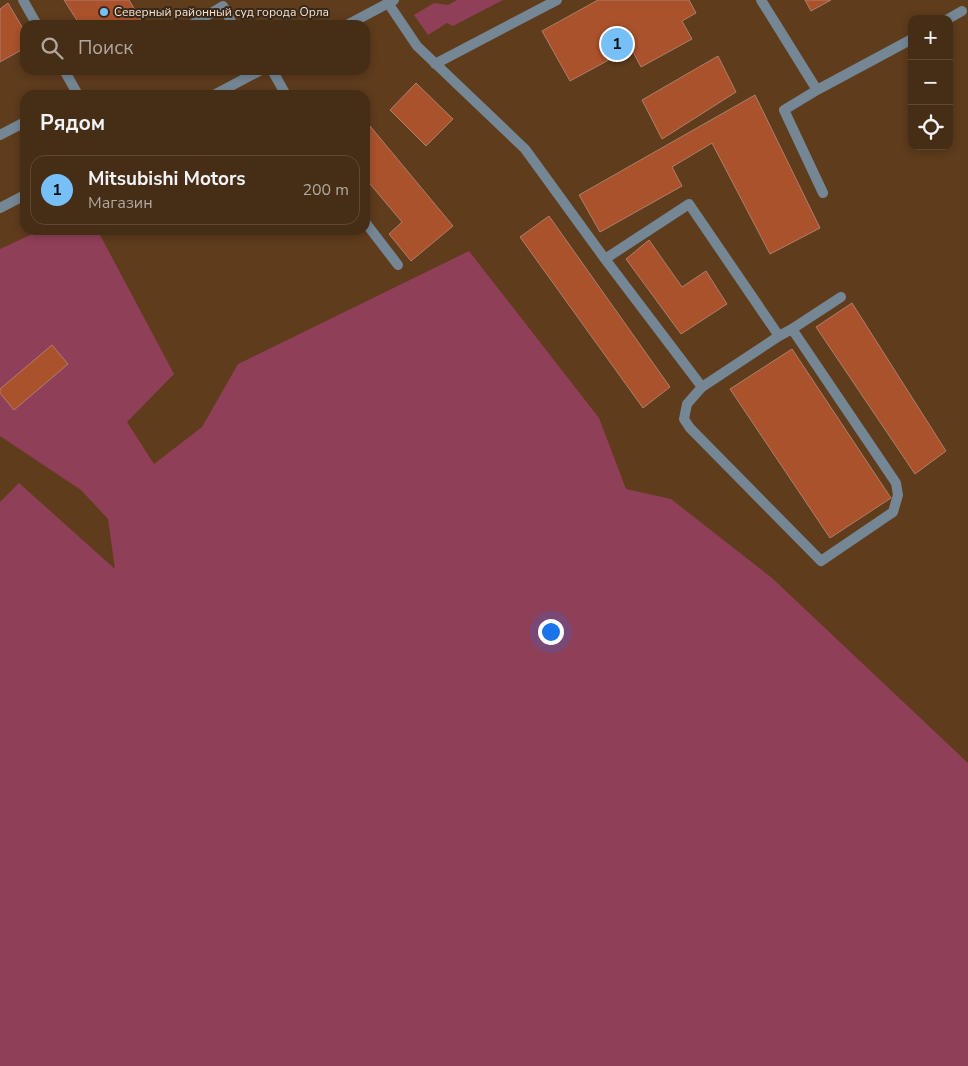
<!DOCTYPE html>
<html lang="ru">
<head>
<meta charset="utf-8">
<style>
	:root { --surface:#462d15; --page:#503922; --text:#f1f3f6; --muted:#b0a8a0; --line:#5e4934; --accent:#76c0f7 }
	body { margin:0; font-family:"Nunito Sans",sans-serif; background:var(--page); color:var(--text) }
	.controls { position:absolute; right:15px; top:15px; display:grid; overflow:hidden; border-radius:10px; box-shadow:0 2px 8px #0003 }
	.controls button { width:45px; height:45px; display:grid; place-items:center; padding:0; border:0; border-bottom:1px solid var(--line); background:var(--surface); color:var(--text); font:25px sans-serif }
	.you { position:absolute; left:550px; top:631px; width:18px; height:18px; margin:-12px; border:4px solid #fff; border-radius:50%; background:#1a73e8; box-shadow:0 0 0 8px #1a73e833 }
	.badge { display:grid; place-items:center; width:32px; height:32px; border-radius:50%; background:var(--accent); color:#111; font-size:16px; font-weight:700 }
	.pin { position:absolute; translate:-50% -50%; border:2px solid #fff; box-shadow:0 1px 5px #0006 }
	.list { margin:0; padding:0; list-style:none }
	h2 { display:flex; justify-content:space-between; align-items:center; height:65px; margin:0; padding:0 20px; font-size:21px }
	h2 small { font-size:16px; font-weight:400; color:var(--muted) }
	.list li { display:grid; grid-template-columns:32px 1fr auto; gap:15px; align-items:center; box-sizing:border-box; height:70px; margin:0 10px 10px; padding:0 10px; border:1px solid var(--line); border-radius:15px }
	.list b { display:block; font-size:19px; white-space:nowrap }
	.list p { margin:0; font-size:16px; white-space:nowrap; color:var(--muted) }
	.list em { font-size:16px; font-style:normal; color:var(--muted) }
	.icon { flex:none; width:28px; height:28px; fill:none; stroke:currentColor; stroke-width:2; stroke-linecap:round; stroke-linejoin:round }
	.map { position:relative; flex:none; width:968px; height:1066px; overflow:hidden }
	.search { position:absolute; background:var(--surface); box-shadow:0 2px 8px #0003; left:20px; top:20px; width:350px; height:55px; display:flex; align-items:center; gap:12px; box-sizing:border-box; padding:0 18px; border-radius:15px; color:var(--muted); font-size:19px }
	.panel { position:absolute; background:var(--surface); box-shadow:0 2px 8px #0003; left:20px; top:90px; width:350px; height:145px; border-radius:15px }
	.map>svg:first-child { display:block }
</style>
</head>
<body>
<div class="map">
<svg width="968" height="1066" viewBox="0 0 968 1066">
	<rect width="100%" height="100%" fill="#5e3c1c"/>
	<path fill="#903f59" d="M457 0H503L453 26 447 23 428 35 414 15 434 3 448 5Z
		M41 230H85L99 233 174 374 127 422 154 464 202 427 238 364 469 251 599 418 626 489 671 499 772 578 968 763V1066H0V502L19 483 115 569 108 519 81 490 0 436V249Z"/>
	<path fill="#aa522c" stroke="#af7f6c" d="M64 0H129L144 25H80Z
		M598 0H689L696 13 682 21 692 39 641 67 631 48 570 81 542 31Z
		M805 0H831L811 11Z
		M8 3 25 32V48L0 62V9Z
		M718 56 736 92 662 139 642 100Z
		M416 83 453 119 426 146 390 110Z
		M755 95 820 228 770 254 712 143 672 167 682 186 600 232 579 195Z
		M365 120 453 226 411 261 389 234 402 222 365 178Z
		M549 216 670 387 643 408 520 237Z
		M649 240 682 287 706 271 727 304 681 334 626 259Z
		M852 303 946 451 915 474 816 327Z
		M52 345 68 364 14 410 0 393V389Z
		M792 349 891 498 830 538 730 389Z"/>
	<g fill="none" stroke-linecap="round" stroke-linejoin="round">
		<path stroke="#758795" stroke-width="10" d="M23 0 37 25
			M761 0 817 90 912 39
			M388 3 417 46 525 149 605 259 702 387 687 404 684 419 690 428 821 561 893 512 898 495 896 483 792 329 779 336 689 204 605 259
			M948 19 962 11
			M191 25 223 6 233 25
			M435 64 557 0
			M64 70 77 93
			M272 70 286 95
			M817 90 784 110 823 193
			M0 135 25 122
			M365 222 398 265
			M792 329 841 297
			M702 387 779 336"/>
		<path stroke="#758795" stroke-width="10" d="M347 25 394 0
			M214 95 261 70
			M0 208 25 195"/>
	</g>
	<circle fill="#76c0f7" stroke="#37281a" stroke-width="2" cx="104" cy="12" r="5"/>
	<g text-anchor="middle" stroke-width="4" stroke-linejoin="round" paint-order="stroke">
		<g font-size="12" fill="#f8e3d1" stroke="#37281a" text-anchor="start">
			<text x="114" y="16">Северный районный суд города Орла</text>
		</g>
	</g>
</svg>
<div class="controls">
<button>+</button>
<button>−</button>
<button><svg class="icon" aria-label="locate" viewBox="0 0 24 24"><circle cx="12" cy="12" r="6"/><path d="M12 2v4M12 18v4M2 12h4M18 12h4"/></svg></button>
</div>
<div class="you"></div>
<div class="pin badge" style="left:617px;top:44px">1</div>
<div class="search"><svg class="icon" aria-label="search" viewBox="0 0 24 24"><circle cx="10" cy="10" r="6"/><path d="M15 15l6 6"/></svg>Поиск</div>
<section class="panel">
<h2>Рядом<small></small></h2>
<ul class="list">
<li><span class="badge">1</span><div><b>Mitsubishi Motors</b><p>Магазин</p></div><em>200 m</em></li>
</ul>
</section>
</div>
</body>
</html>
